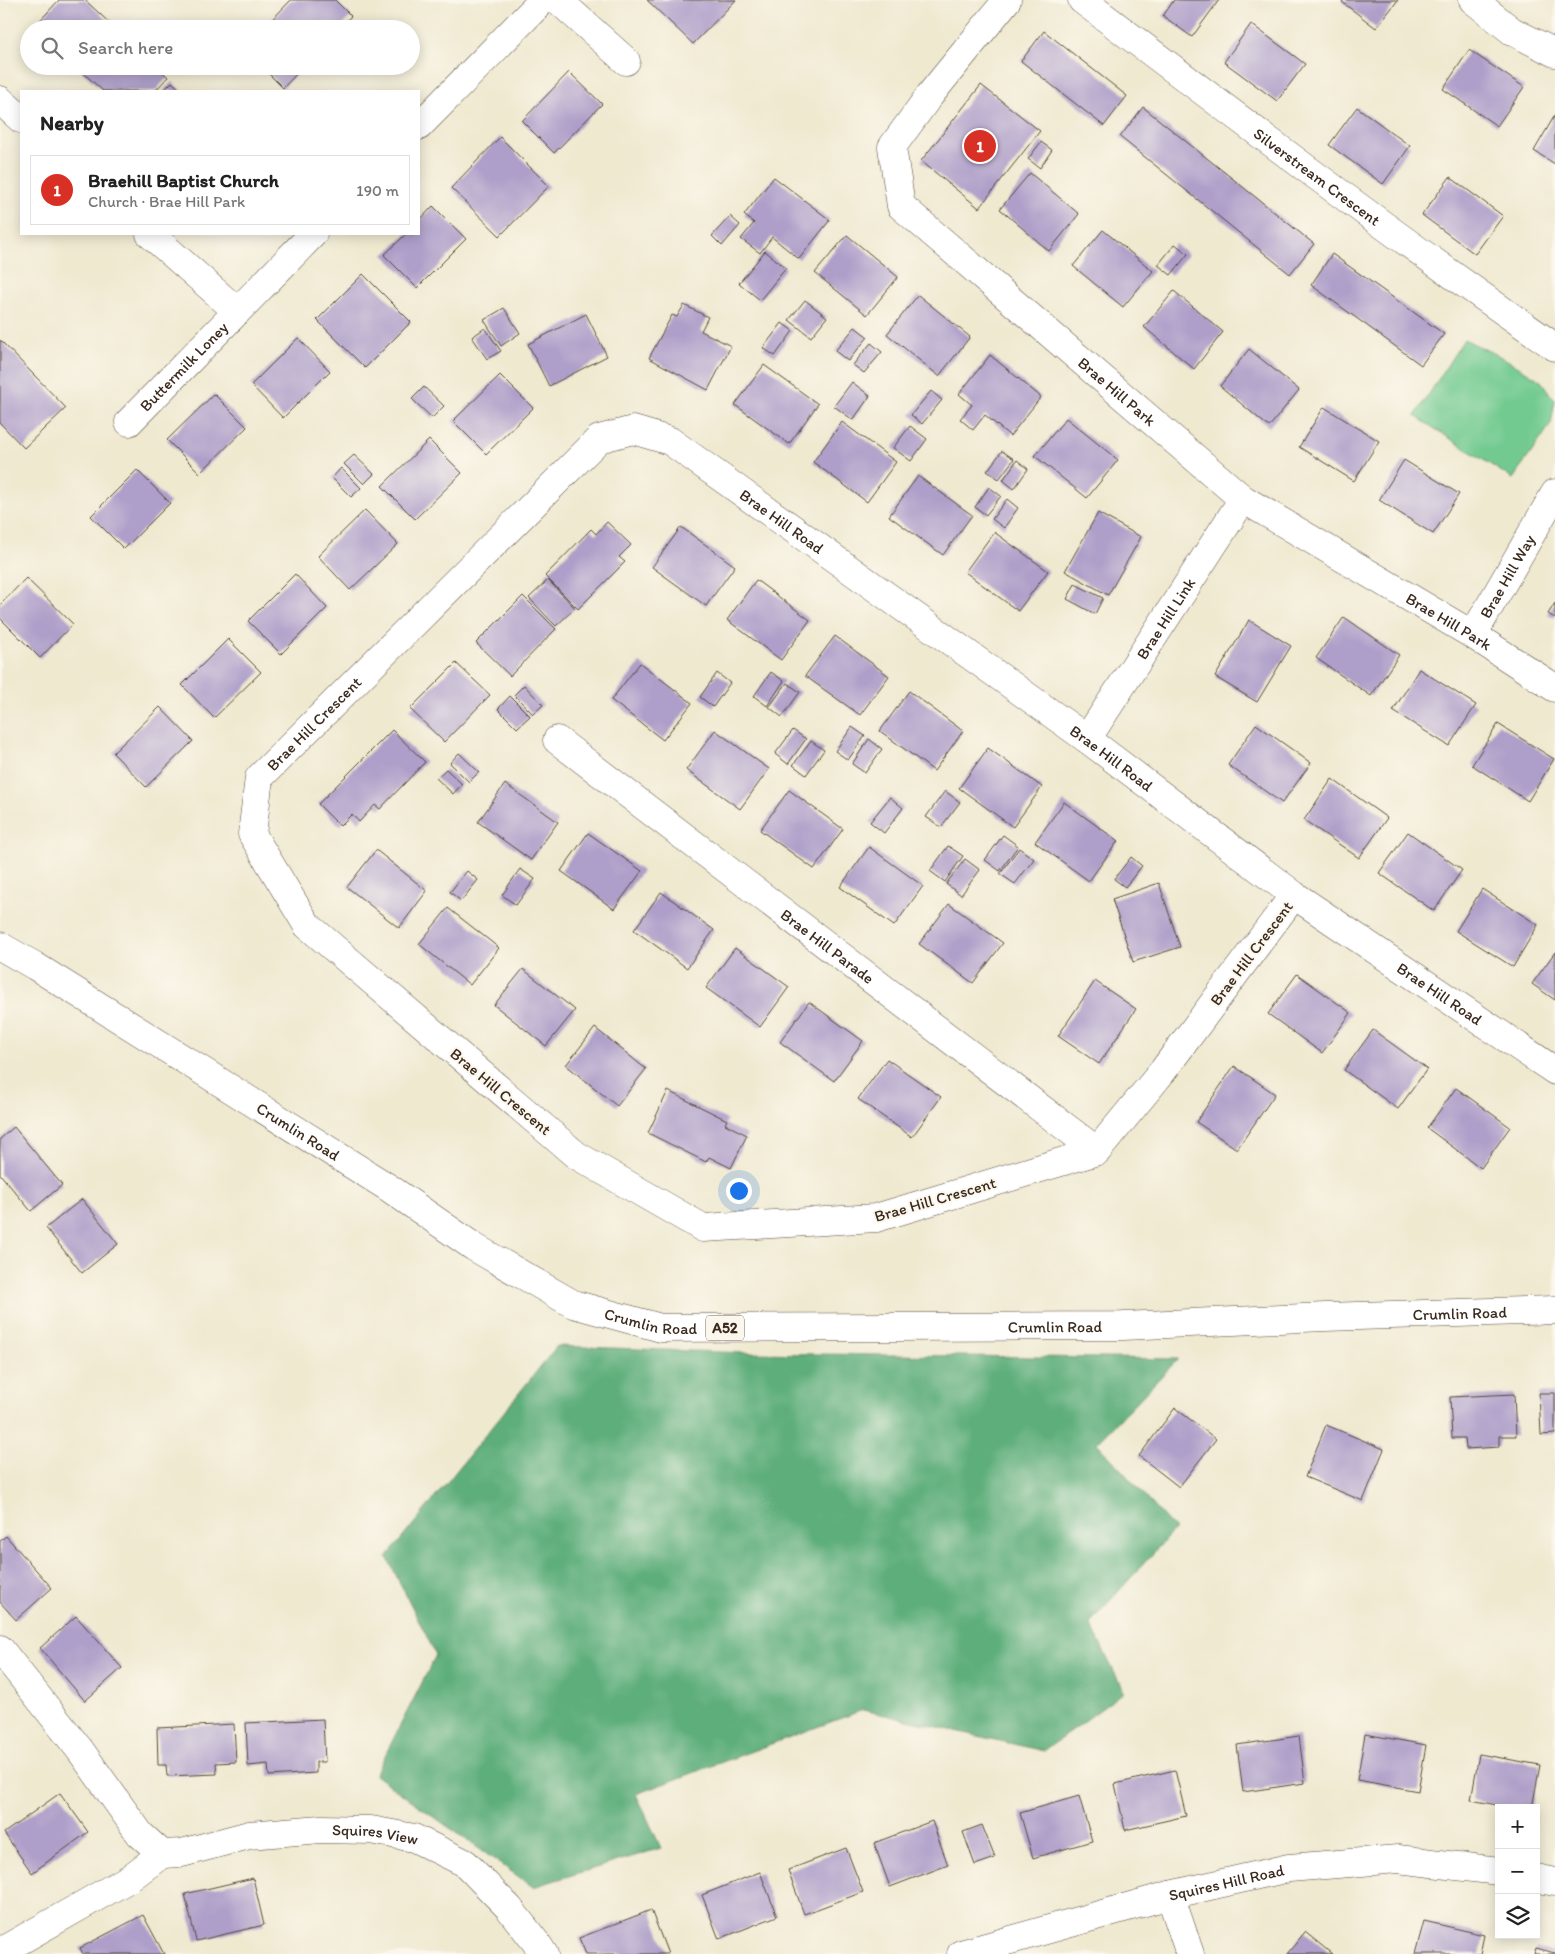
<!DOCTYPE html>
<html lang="en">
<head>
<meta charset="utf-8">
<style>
	:root { --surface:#fff; --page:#f6f6f6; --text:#222; --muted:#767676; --line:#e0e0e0; --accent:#d93025 }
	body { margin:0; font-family:Itim,sans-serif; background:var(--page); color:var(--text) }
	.controls { position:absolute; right:15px; bottom:15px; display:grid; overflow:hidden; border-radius:0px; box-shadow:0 2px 12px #0003 }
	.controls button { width:45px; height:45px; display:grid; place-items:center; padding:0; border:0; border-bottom:1px solid var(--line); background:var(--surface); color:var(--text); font:25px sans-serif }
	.you { position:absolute; left:738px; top:1190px; width:18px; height:18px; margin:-12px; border:4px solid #fff; border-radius:50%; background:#1a73e8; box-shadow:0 0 0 8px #1a73e833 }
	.badge { display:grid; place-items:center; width:32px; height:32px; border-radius:50%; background:var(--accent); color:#fff; font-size:16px; font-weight:700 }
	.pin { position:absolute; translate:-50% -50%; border:2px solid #fff; box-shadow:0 1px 5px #0006 }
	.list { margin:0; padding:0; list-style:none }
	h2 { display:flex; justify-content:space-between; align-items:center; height:65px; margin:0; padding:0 20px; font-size:21px }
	h2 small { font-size:16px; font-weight:400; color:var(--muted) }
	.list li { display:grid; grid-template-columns:32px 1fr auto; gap:15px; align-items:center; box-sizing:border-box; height:70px; margin:0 10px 10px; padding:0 10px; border:1px solid var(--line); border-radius:0px }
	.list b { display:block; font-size:19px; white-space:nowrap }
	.list p { margin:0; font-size:16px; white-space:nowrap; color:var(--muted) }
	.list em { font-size:16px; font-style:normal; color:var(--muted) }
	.icon { flex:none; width:28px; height:28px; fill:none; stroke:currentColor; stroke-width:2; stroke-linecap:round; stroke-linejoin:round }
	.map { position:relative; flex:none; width:1555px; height:1954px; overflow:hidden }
	.search { position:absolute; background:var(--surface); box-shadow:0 2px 12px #0003; left:20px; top:20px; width:400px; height:55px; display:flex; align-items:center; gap:12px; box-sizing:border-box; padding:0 18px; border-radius:28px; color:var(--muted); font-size:19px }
	.panel { position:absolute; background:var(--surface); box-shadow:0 2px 12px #0003; left:20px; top:90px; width:400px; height:145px; border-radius:0px }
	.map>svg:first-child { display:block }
</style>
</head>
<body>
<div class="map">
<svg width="1555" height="1954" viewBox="0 0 1555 1954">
	<rect width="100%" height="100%" fill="#fbf7ec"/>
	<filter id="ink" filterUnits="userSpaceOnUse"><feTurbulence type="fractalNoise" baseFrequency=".02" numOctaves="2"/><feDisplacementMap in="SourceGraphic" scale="10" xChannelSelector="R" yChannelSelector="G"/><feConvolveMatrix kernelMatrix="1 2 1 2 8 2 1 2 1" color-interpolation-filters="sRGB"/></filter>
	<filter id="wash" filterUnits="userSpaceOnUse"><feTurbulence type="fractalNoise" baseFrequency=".0096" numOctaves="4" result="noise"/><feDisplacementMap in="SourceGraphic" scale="20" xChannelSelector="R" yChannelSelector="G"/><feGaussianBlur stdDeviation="1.12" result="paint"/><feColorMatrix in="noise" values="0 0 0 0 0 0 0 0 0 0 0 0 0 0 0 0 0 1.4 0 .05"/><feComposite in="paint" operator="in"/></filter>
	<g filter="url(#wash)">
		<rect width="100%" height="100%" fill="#efe9d0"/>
		<path fill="#72ca90" stroke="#567a57" d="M1464 339 1507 360 1540 380 1555 400 1551 424 1513 479 1415 416Z"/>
		<path fill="#5dae7a" stroke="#4c6c4c" d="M557 1346 749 1353 1178 1359 1097 1443 1175 1529 1090 1623 1124 1692 1044 1751 863 1710 636 1794 661 1848 533 1887 375 1775 436 1655 387 1557Z"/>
		<g id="blocks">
			<path fill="#ad9fc9" d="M59 0H85L116 29H35L34 27Z
				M291 0H335L351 16 339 29H263Z
				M647 0H736L693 44Z
				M1174 0H1219L1192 37 1163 16Z
				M1343 0H1398L1376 28 1342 2Z
				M1251 24 1305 64 1277 101 1224 62Z
				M1044 31 1127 96 1104 126 1021 61Z
				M1469 50 1524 87 1497 126 1443 89Z
				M76 66H156L168 77 155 91H103Z
				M261 66H304L283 88Z
				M569 72 602 104 554 153 522 121Z
				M172 82 182 91H163Z
				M981 85 1040 131 979 208 921 161Z
				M1143 107 1314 244 1290 274 1120 137Z
				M1357 107 1410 146 1383 184 1329 145Z
				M1555 115V164L1534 151Z
				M500 137 549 186 500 236 451 188Z
				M1041 142 1052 150 1040 168 1028 159Z
				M1030 173 1079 214 1049 251 1000 209Z
				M774 177 830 220 799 259 772 237 760 253 741 239 754 223 744 215Z
				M1450 177 1503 216 1475 254 1422 215Z
				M433 206 466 239 417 288 384 255 406 234H419V221Z
				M730 216 740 225 722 246 712 236Z
				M1103 230 1153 271 1123 307 1073 266Z
				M847 235 898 277 867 315 815 273Z
				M1175 244 1188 254 1171 275 1158 265Z
				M765 251 786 268 760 300 739 283Z
				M1332 254 1444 334 1421 365 1311 285Z
				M363 274 411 322 365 368 317 320Z
				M1174 291 1223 332 1194 369 1144 327Z
				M918 295 970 337 939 376 887 334Z
				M805 300 827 317 811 337 789 320Z
				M684 305 708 317 701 331 731 346 708 390 649 358 672 315 677 317Z
				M504 308 520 333 501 346 484 320Z
				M586 314 607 356 549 386 528 344Z
				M782 323 793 331 775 356 763 348Z
				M855 327 868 337 848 361 835 351Z
				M485 328 501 351 487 359 472 337Z
				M298 338 330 371 283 418 251 385Z
				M0 340 66 408 24 448 0 423Z
				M871 343 882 352 864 373 853 365Z
				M1249 349 1299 390 1269 427 1220 386Z
				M990 355 1041 397 1010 436 985 415 973 430 960 419 972 405 959 394Z
				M764 365 818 404 789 444 735 405Z
				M500 375 533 408 486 454 453 421Z
				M852 382 870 396 853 420 834 406Z
				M424 387 444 406 432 418 412 399Z
				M931 391 942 400 922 424 911 415Z
				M214 394 247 427 200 473 167 440Z
				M1324 407 1379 441 1354 481 1299 447Z
				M1066 418 1118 460 1087 498 1035 456Z
				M842 422 896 462 867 502 813 462Z
				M910 426 927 439 911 461 893 448Z
				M429 440 462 473 415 519 382 486Z
				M1002 451 1014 459 999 479 987 471Z
				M354 455 374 474 364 484 344 464Z
				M1017 460 1028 469 1014 489 1003 480Z
				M1404 460 1459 494 1433 534 1379 500Z
				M341 468 361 488 351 497 332 478Z
				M137 470 170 503 124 549 91 516Z
				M918 476 972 515 943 555 889 516Z
				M989 487 1001 496 986 515 975 507Z
				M1007 499 1018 508 1004 528 992 519Z
				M365 510 398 544 350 590 318 556Z
				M1098 513 1141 537 1108 595 1065 571Z
				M607 522 631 545 619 557 625 562 578 609 545 576 591 529 596 534Z
				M681 527 735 566 706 606 652 567Z
				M994 532 1048 571 1018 611 965 572Z
				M295 574 327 608 281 654 248 621Z
				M26 578 73 624 40 658 0 618V605Z
				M548 580 575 608 556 626 529 598Z
				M756 580 810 620 781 660 727 620Z
				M1075 584 1103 598 1095 614 1067 599Z
				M523 596 556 629 510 676 476 643Z
				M1555 603V618L1548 614Z
				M1344 617 1399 655 1371 696 1316 658Z
				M1249 620 1291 646 1257 702 1215 677Z
				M835 636 889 676 860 715 805 676Z
				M228 639 261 672 214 718 182 685Z
				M456 663 490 695 444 742 410 709Z
				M640 663 692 703 663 740 611 700Z
				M1419 669 1476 705 1449 746 1393 711Z
				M771 672 784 681 767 706 754 696Z
				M717 673 730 683 713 707 700 697Z
				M787 683 800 692 782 717 769 707Z
				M524 685 543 705 533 714 514 695Z
				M909 691 963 731 934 771 880 731Z
				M510 696 530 716 517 728 498 709Z
				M160 707 193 741 146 787 113 753Z
				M1256 724 1311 763 1282 803 1228 765Z
				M1498 724 1554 759 1528 801 1472 765Z
				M852 727 865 736 848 760 835 751Z
				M392 730 425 762 380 809 375 805 359 822 352 814 340 826 318 804Z
				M715 730 769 769 740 809 686 770Z
				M793 730 806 739 788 764 775 754Z
				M869 739 882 749 865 773 852 764Z
				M811 741 824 750 806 775 793 765Z
				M988 748 1042 787 1013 827 959 788Z
				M459 753 479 772 469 782 450 763Z
				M446 769 462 784 453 794 436 778Z
				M1332 779 1387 818 1359 858 1304 820Z
				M505 784 558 822 531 860 478 822Z
				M789 790 843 829 814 869 760 830Z
				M945 791 960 802 941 827 926 817Z
				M890 797 903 808 884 833 870 822Z
				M1064 802 1118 841 1089 881 1035 842Z
				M1408 832 1462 870 1434 911 1379 873Z
				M588 833 642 871 614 909 561 871Z
				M1003 835 1018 846 1000 871 985 860Z
				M948 846 963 856 945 882 930 871Z
				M869 847 923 886 894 926 840 887Z
				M1019 848 1034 859 1015 884 1000 874Z
				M376 850 427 891 399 928 347 887Z
				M1131 857 1142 866 1125 887 1114 879Z
				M965 859 980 870 961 895 946 884Z
				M520 869 535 879 516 905 502 895Z
				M467 871 478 880 461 901 450 892Z
				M1159 883 1180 947 1133 962 1112 899Z
				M1482 889 1538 925 1513 967 1456 931Z
				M661 892 714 930 687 968 634 930Z
				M949 904 1003 943 973 983 919 944Z
				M448 908 499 948 470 985 419 944Z
				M735 948 789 987 760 1027 706 988Z
				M1555 952V1000L1532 984Z
				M523 969 575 1010 546 1046 494 1005Z
				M1297 974 1351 1013 1322 1053 1268 1014Z
				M1095 981 1136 1009 1099 1064 1058 1036Z
				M809 1002 863 1041 834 1081 780 1042Z
				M595 1028 646 1069 617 1106 566 1065Z
				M1373 1030 1427 1069 1398 1109 1344 1070Z
				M887 1059 941 1097 912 1137 858 1099Z
				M1234 1066 1275 1094 1237 1149 1196 1122Z
				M1456 1088 1510 1127 1481 1168 1427 1128Z
				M668 1091 727 1120 725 1124 747 1135 731 1168 709 1157 706 1162 648 1133Z
				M14 1127 62 1185 31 1211 0 1174V1139Z
				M82 1199 118 1244 82 1273 46 1228Z
				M1539 1393H1555V1434L1541 1435Z
				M1514 1394 1516 1436H1499V1447L1466 1449 1465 1438H1452L1450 1397Z
				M1175 1408 1216 1439 1179 1487 1139 1456Z
				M1326 1425 1384 1449 1363 1501 1305 1477Z
				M6 1536 52 1588 16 1620 0 1602V1541Z
				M76 1616 122 1668 85 1701 40 1648Z
				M323 1719 325 1762H316V1773L269 1776 268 1764 248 1766 246 1723Z
				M234 1724 236 1762 216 1763 217 1774 167 1776 166 1765H158L157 1728Z
				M1365 1734 1426 1745 1418 1791 1357 1780Z
				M1299 1736 1305 1783 1243 1792 1237 1745Z
				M1479 1754 1540 1765 1532 1808H1513L1471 1800Z
				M1175 1770 1186 1816 1125 1830 1115 1784Z
				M60 1793 88 1832 32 1873 4 1833Z
				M1079 1796 1092 1841 1033 1858 1020 1813Z
				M932 1821 948 1865 890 1887 874 1843Z
				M982 1825 995 1858 975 1865 963 1832Z
				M846 1848 863 1892 804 1914 788 1870Z
				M760 1872 777 1916 719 1939 702 1895Z
				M253 1878 264 1925 196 1941 185 1894Z
				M651 1910 668 1954H586L579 1938Z
				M143 1915 164 1954H83L80 1948Z
				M1424 1921 1484 1935 1480 1954H1415Z
				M1305 1932 1332 1954H1287Z
				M1536 1948 1555 1953V1954H1534Z"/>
		</g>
	</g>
	<g filter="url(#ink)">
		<use href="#blocks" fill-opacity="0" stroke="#564739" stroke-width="1"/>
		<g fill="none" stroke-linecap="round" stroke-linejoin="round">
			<g stroke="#564739" stroke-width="29">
				<g id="minor">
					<path d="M558 0 626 61"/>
					<path id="s1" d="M1007 0 930 95 892 147 901 206 1243 499 1473 635 1555 688"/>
					<path id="s2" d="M1082 0C1238 118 1394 236 1555 347"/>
					<path d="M1473 0 1512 31 1555 53"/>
					<path d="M0 100 21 119"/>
					<path d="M419 126 543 0"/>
					<path d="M150 234 237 311"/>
					<path id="s3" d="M129 422 313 234"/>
					<path id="s4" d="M1473 635 1555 493"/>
					<path id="s5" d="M1087 739 1243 499"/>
					<path id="s6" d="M557 740 1097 1151"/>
					<path id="s7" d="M1294 895 1162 1072 1097 1151 876 1218 703 1228 576 1155 307 925 252 834 259 778 599 439 633 430 670 441 1087 739 1294 895 1555 1071"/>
					<path id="s8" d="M0 1649 80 1750 140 1834 162 1854 182 1853 249 1835 321 1829 371 1830 414 1838 465 1863 509 1908 538 1945 544 1954"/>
					<path d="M1536 1878 1555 1882"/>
					<path d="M1170 1895 1190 1954"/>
					<path d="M0 1952 130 1878 162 1854"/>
					<path id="s9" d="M961 1954 1170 1895 1289 1868 1398 1859 1499 1871"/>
				</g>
			</g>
			<g stroke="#564739" stroke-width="29">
				<g id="major">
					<path id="s10" d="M0 946 35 966 389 1188 474 1247 573 1304 661 1328 1123 1326 1325 1317 1555 1310"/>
				</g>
			</g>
			<use href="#minor" stroke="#fff" stroke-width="28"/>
			<use href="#major" stroke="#fff" stroke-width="28"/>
		</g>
	</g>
	<g text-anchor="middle" stroke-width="4" stroke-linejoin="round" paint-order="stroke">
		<rect fill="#fbf7ec" stroke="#75685c" stroke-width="1" x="706" y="1315.5" width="38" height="25" rx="4"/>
		<g font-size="15" font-weight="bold" fill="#3b2a1e">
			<text x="725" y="1333">A52</text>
		</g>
		<g font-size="16" fill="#3b2a1e" stroke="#fbf7ec">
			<text dy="6" stroke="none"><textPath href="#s2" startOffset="294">Silverstream Crescent</textPath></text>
			<text dy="6" stroke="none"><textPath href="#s3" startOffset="78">Buttermilk Loney</textPath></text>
			<text dy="6" stroke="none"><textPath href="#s1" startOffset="531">Brae Hill Park</textPath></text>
			<text dy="6" stroke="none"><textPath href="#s7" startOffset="2082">Brae Hill Road</textPath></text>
			<text dy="6" stroke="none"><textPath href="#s4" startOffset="68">Brae Hill Way</textPath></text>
			<text dy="6" stroke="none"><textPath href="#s5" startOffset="144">Brae Hill Link</textPath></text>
			<text dy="6" stroke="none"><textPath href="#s1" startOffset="936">Brae Hill Park</textPath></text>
			<text dy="6" stroke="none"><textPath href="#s7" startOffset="1468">Brae Hill Crescent</textPath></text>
			<text dy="6" stroke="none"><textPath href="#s7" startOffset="2488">Brae Hill Road</textPath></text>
			<text dy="6" stroke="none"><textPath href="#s6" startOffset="340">Brae Hill Parade</textPath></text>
			<text transform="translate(1251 953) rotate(-53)" y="6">Brae Hill Crescent</text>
			<text dy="6" stroke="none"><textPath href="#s7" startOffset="2892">Brae Hill Road</textPath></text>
			<text transform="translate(501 1091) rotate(40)" y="6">Brae Hill Crescent</text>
			<text dy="6" stroke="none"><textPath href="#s10" startOffset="351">Crumlin Road</textPath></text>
			<text transform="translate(935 1199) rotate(-16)" y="6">Brae Hill Crescent</text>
			<text dy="6" stroke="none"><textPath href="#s10" startOffset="1566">Crumlin Road</textPath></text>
			<text dy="6" stroke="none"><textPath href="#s10" startOffset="756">Crumlin Road</textPath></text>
			<text dy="6" stroke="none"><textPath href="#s10" startOffset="1161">Crumlin Road</textPath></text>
			<text dy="6" stroke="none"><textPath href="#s8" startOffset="478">Squires View</textPath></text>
			<text dy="6" stroke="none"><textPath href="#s9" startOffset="275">Squires Hill Road</textPath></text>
		</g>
	</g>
</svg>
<div class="controls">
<button>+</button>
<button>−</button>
<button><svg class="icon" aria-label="layers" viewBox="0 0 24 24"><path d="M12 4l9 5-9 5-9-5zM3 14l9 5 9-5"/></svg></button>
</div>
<div class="you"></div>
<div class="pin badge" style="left:980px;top:146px">1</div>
<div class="search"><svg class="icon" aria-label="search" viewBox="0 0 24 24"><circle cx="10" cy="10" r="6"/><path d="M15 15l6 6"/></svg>Search here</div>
<section class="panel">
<h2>Nearby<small></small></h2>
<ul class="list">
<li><span class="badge">1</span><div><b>Braehill Baptist Church</b><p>Church · Brae Hill Park</p></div><em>190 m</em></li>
</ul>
</section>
</div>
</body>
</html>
